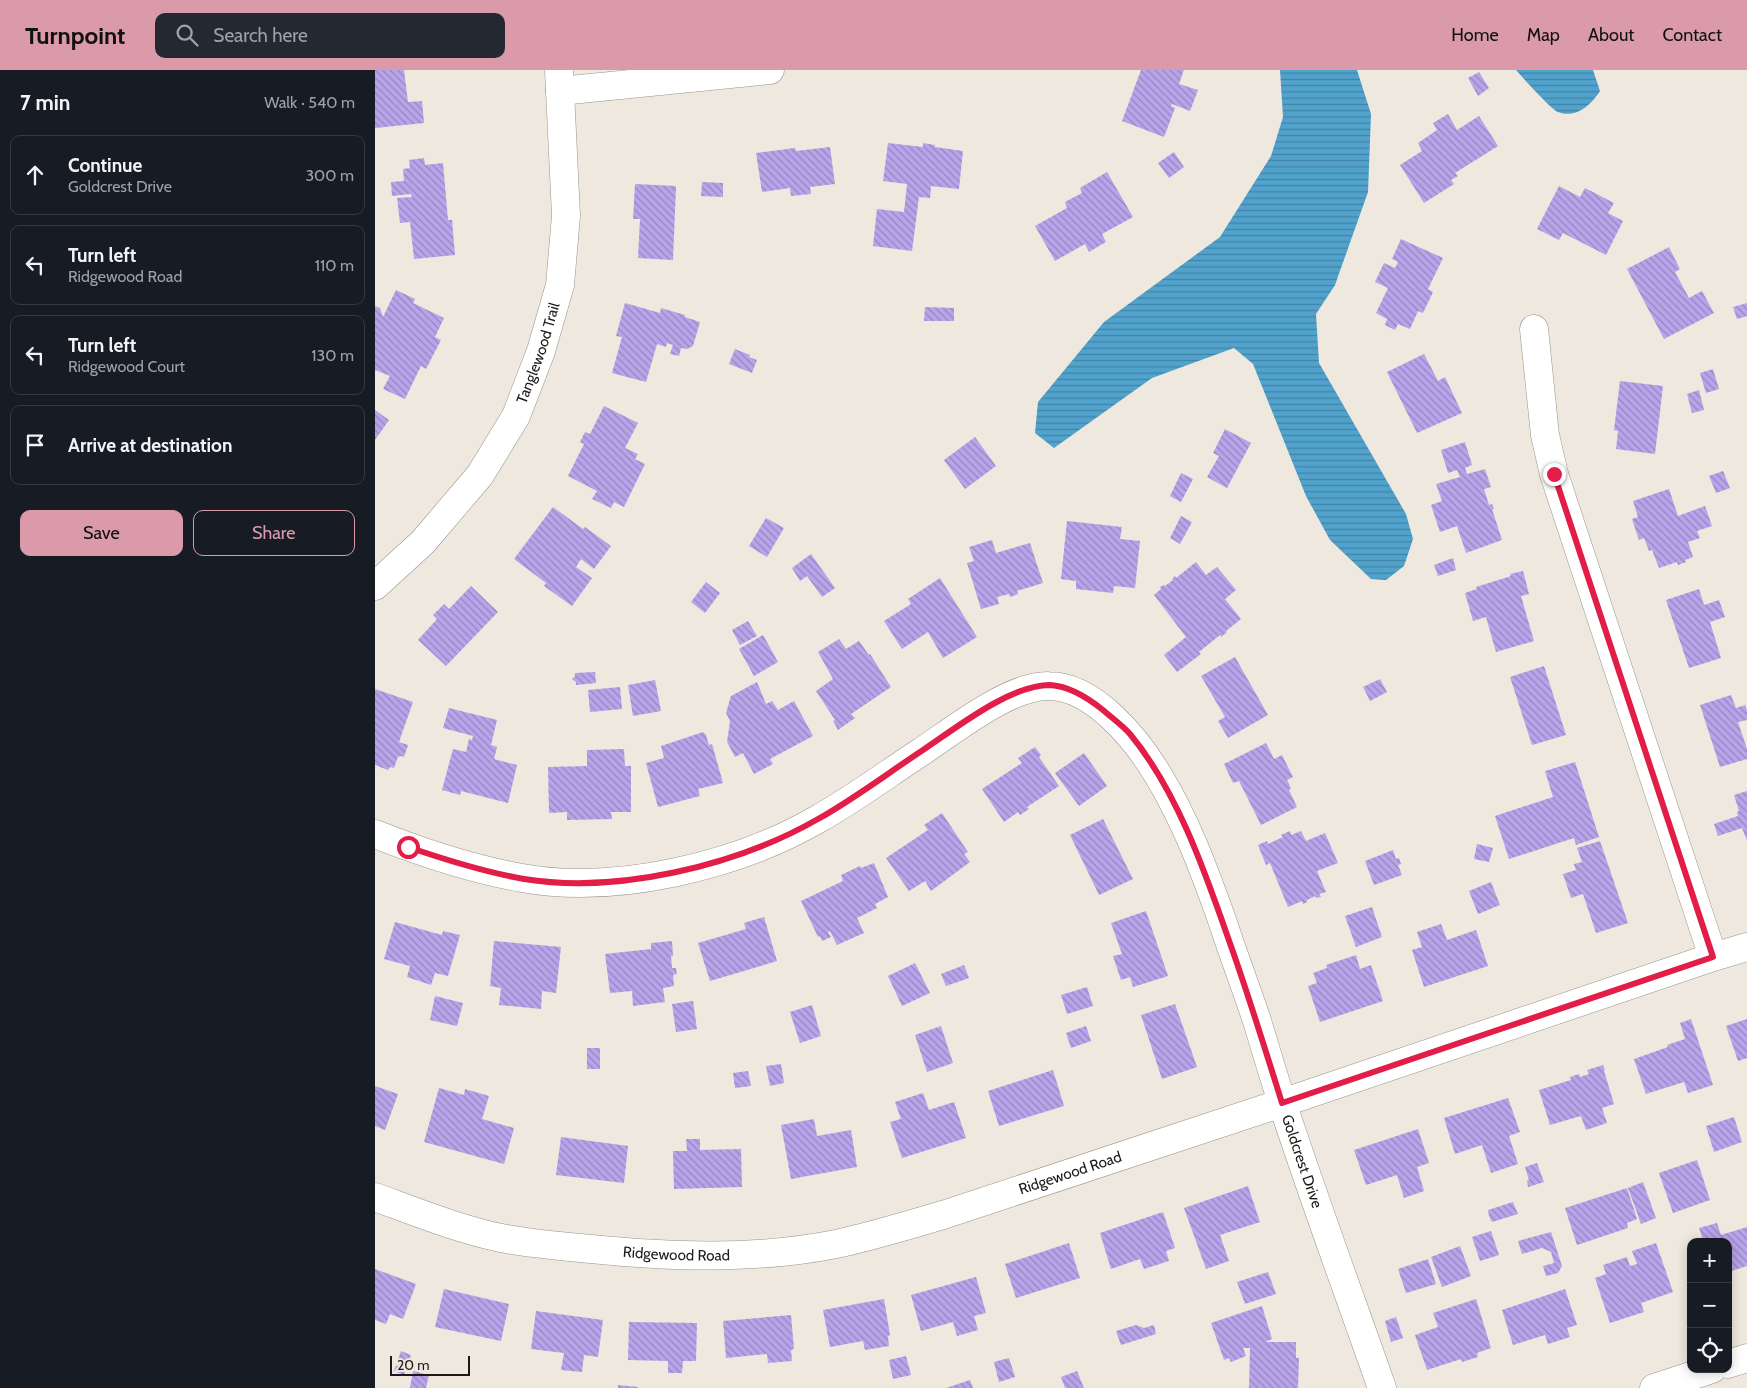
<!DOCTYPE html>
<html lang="en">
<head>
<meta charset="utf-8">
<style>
	:root { --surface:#171b24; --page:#242831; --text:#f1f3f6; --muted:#9ea1a6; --line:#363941; --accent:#da9aaa }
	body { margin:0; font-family:Cabin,sans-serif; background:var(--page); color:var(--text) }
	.controls { position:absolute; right:15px; bottom:15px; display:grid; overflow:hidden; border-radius:10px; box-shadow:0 2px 12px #0003 }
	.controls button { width:45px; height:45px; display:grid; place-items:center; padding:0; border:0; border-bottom:1px solid var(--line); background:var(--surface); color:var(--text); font:25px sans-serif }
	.scale { position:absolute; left:15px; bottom:12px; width:80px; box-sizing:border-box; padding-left:5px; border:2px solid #1c1a16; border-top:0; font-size:14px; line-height:18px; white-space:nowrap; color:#1c1a16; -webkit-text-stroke:4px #eee8de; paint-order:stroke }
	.stop { position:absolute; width:15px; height:15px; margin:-11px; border:4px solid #e11d48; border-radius:50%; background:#fff }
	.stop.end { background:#e11d48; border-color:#fff; box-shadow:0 1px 5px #0008 }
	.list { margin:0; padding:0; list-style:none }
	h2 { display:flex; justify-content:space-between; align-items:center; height:65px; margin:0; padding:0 20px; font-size:21px }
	h2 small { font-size:16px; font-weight:400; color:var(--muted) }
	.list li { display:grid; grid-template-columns:32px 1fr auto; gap:15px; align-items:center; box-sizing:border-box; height:80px; margin:0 10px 10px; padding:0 10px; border:1px solid var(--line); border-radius:10px }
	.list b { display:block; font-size:19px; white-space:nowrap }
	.list p { margin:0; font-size:16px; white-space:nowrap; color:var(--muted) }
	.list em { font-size:16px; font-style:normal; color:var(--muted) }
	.actions { display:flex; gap:10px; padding:15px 20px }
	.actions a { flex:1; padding:11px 0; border:1px solid var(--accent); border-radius:10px; text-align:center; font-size:18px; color:var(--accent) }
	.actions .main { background:var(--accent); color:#111 }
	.icon { flex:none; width:28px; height:28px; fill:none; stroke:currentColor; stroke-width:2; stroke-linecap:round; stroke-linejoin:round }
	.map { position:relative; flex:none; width:1372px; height:1318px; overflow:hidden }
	header { display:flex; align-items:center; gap:30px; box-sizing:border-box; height:70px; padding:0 25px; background:var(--accent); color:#111 }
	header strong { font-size:24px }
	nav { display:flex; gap:28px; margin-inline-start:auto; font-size:18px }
	.search { width:350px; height:45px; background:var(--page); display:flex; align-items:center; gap:12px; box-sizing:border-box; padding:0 18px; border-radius:10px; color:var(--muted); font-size:19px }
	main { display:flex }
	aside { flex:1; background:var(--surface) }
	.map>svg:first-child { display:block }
</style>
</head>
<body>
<header>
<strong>Turnpoint</strong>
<div class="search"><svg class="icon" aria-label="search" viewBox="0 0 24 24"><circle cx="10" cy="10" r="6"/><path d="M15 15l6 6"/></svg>Search here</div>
<nav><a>Home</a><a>Map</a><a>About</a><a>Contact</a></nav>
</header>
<main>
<aside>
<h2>7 min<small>Walk · 540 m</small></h2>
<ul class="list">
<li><svg class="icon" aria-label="ahead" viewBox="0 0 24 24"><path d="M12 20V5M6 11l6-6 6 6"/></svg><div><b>Continue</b><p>Goldcrest Drive</p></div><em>300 m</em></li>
<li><svg class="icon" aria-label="left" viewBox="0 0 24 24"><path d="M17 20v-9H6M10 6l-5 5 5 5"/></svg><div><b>Turn left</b><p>Ridgewood Road</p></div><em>110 m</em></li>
<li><svg class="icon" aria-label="left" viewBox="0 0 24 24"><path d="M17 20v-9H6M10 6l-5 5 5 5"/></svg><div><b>Turn left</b><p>Ridgewood Court</p></div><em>130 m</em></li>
<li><svg class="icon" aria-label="arrive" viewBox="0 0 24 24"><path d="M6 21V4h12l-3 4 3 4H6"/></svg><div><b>Arrive at destination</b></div></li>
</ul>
<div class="actions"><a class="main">Save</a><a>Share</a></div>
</aside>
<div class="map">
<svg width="1372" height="1318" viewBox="0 0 1372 1318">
	<defs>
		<pattern id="water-rules" width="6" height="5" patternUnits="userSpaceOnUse" patternTransform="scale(1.25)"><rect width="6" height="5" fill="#51a2cc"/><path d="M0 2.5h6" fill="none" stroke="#4283a5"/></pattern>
		<pattern id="building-back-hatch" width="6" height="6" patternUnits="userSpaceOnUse" patternTransform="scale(1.25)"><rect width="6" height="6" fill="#b8a4ea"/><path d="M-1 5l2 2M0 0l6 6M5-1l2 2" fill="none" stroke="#9585bd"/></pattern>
	</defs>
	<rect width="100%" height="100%" fill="#eee8de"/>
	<path fill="url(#water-rules)" d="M905 0H982L996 44 993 122 960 215 941 244 944 293 1031 444 1038 469 1029 496 1011 510 996 509 955 470 931 426 878 294 859 278 777 308 679 378 660 363 663 332 729 252 845 167 896 86 908 47Z
		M1141 0H1218L1225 21C1216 35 1201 49 1183 42 1177 40 1147 7 1141 0Z"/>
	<path fill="url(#building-back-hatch)" d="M0 0H29L33 32 47 31 49 53 0 58Z
		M766 0H809L804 14 823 20 815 41 797 34 796 36 800 38 789 67 747 51Z
		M1104 2 1114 18 1103 26 1093 8Z
		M1073 44 1082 60 1104 46 1123 76 1080 103 1083 106 1076 110 1079 114 1049 133 1025 95 1047 81 1043 73 1062 60 1058 53Z
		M513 73 548 77V73L560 75V77L588 81 584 119 556 116 555 128 544 127 537 181 498 176 502 139 529 142 532 114 508 111Z
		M455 77 460 114 435 117 436 124 416 126 415 118 387 122 381 83 420 78 421 81Z
		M799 82 809 97 794 108 783 93Z
		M49 88 50 95 68 93 73 150H77L80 185 39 189 35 152 25 153 22 128 37 127 36 124 17 126 16 112 29 111 28 99 35 98 34 90Z
		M732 102 758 147 727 164 731 172 714 182 710 174 680 191 660 156 692 138 690 132 707 123 705 118Z
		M327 112 348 113V127L326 126Z
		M260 114 301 116 298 190 263 188 265 149H258Z
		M1184 116 1205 127 1210 118 1239 133 1233 143 1248 151 1231 185 1188 163 1184 170 1162 159Z
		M1026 169 1068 188 1053 219 1058 222 1048 243 1043 241 1035 259 1023 254 1020 260 1010 255 1012 249 1001 243 1013 218 1000 212 1009 193 1020 198 1023 192 1017 189Z
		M1294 177 1305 199 1300 202 1314 228 1327 221 1339 243 1289 269 1252 199Z
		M21 220 40 229 38 233 69 248 60 267 66 270 51 299 46 296 30 329 8 319 15 306 0 300V236L5 238 8 247Z
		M250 233 285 243 286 238 310 245V247L325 252 318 276 312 279 306 278 304 286 295 284 298 275 292 273 291 277 282 274 271 312 237 303 247 267 241 266Z
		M1372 233V246L1362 249 1358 237Z
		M550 237 579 238V251H549Z
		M360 279 375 285 374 287 382 290 377 303 354 294Z
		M1049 284 1063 311 1070 307 1087 343 1042 363 1012 302Z
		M1338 299 1344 319 1331 323 1325 303Z
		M1245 311 1288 316 1280 384 1241 379 1243 361 1239 360Z
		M1324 320 1329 340 1317 343 1312 324Z
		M229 336 263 353 250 378 263 384 260 389 270 394 249 437 239 432 236 438 217 429 222 421 193 406 209 374 205 372 210 362 215 364Z
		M0 340 14 350 0 370Z
		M850 359 876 373 852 418 832 407 844 386 838 383Z
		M600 367 621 396 590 419 569 390Z
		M1090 372 1097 395 1090 398 1092 404 1110 399 1116 417 1109 419 1114 435 1117 434 1119 439H1117L1127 470 1091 483 1082 456 1065 462 1056 435 1067 431 1061 414 1085 407 1082 400 1073 403 1066 380Z
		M1348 401 1355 418 1341 423 1334 406Z
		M806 403 818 409 806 432 795 426Z
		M1294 419 1303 446 1330 436 1337 456 1322 461 1325 468 1313 472 1318 487 1310 490 1311 492 1303 495 1302 492 1284 498 1277 480 1274 481 1269 468 1264 470 1257 449 1263 447 1258 431Z
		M178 437 208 459 210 457 236 476 219 499 206 489 201 497 217 508 197 536 169 516 171 513 139 489Z
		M806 446 817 452 805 474 795 468Z
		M391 448 409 458 392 487 374 476Z
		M692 451 747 457 745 469 765 471 760 518 739 516 738 523 701 519V511L686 509Z
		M617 470 621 483 655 473 668 513 642 521 643 524 635 527 634 524 622 527 624 534 606 539 592 493 599 491 594 477Z
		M436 484 460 518 447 527 432 506 425 511 417 498Z
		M1078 488 1081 500 1063 506 1059 495Z
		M821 492 831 505 842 497 861 520 850 529 866 549 851 561 852 562 846 567 845 565 824 582 826 584 802 602 789 585 811 567 779 525 786 519 785 517 789 515 790 516 798 510 797 509 800 506 801 508Z
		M1148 501 1154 524 1146 526 1159 571 1121 582 1111 547 1098 551 1090 523 1102 519 1101 517 1136 506 1135 504Z
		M565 508 602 567 568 588 553 562 527 579 509 551 536 534 533 529Z
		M331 512 345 523 330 543 316 532Z
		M96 516 123 542 71 596 43 570 62 549 58 545 69 534 74 539Z
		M1324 519 1329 535 1344 530 1350 547 1335 552 1346 588 1314 598 1291 530Z
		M373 551 382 566 365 575 357 560Z
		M388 565 403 592 379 606 364 579Z
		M464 569 471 579 484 571 494 585 495 584 516 617 476 644 480 648 463 660 458 651 460 650 441 621 458 609 443 582Z
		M860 587 893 645 853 668 843 651 850 647 826 606Z
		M1169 596 1191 665 1157 675 1135 607Z
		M220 602 221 613 201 615V612L197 609 200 606V603Z
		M1005 609 1012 622 995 631 988 617Z
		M280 610 286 641 258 646 253 615Z
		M382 612 391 634 397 631 403 640 419 631 438 666 395 689 398 694 379 704 368 683 360 687 352 672 355 651 351 643 356 626Z
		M245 617 247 639 215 642 213 620Z
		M0 619 38 632 24 672 33 675 29 687 26 686 23 687 19 698 15 697 13 700 0 695Z
		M1356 625 1361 638 1370 635 1372 640V650L1363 652 1372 679V689L1345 697 1325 635Z
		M74 638 122 650 116 675 122 677 119 689 142 695 133 733 86 721 85 725 67 720 78 679 91 682 94 669 97 670 98 666 68 658Z
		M328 662 331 665 334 675 337 674 348 713 323 719 325 726 283 737 271 693 289 688 286 676Z
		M891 673 899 689 907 685 918 707 912 710 916 718 914 720 922 737 886 755 864 711 858 713 849 694Z
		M660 677 666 685 664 687 684 716 652 737 654 739 645 745 643 742 629 752 607 719 647 693 643 688Z
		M249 679 250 696H256V742H236L237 749 192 750V742L174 743 173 697 212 696V680Z
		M709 683 732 716 704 736 680 703Z
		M1200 692 1224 767 1201 775 1199 768 1134 789 1120 746 1178 727 1170 701Z
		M1372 721V771L1367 758 1343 766 1339 754 1363 746 1362 742 1364 741 1359 725Z
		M567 743 593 782 589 784 595 792 556 821 550 811 534 821 511 788 553 760 549 755Z
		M728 749 758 809 724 825 695 765Z
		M915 761 916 765 926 761 931 771 950 763 963 793 942 801 951 822 944 824 946 827 941 828 940 826 932 830V832L928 834 927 831 913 837 895 793 891 795 883 775 892 771 893 774 908 767 906 765Z
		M1225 771 1253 853 1221 863 1208 824 1196 828 1188 804 1201 800 1199 794 1207 792 1202 778Z
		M1102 774 1118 778 1114 792 1099 789Z
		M1018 780 1021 789 1024 788 1026 794 1023 795 1027 805 999 815 990 791Z
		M499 793 513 827 500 834 502 838 482 848 489 863 462 875 455 861 453 862 456 867 447 871 445 866 443 867 426 831 468 811 466 805 485 796 486 798Z
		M1116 812 1125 835 1103 844 1094 821Z
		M997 837 1007 867 981 877 970 846Z
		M771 841 793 906 758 917 755 907 746 910 738 886 747 884 736 853Z
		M389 847 402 891 335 911 323 873 371 859 369 853Z
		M20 852 67 865 68 861 85 865 73 906 60 903 56 915 32 907 35 896 9 889Z
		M1066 854 1072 870 1101 860 1113 896 1049 917 1037 880 1047 877 1042 862Z
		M119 871 186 877 181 923 167 921 166 939 124 935 126 918 115 916Z
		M297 871 298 886H296L297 898H301L302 904 298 905 299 916 288 918 290 932 258 936 257 921 235 923 230 884 276 879V873Z
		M981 885 985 899 996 895 1008 931 945 952 933 916 942 913 938 903 952 898 951 895Z
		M540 893 555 923 527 936 513 906Z
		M589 895 594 908 571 916 566 904Z
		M712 917 718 936 692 944 686 925Z
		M60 926 88 933 82 956 55 950Z
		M318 931 322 959 301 962 297 934Z
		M800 934 822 997 787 1009 766 945Z
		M437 935 446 966 425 973 415 942Z
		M1316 949 1338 1015 1313 1023 1309 1012 1271 1024 1259 989 1293 977 1292 975 1310 969 1305 953Z
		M1372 949V988L1363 991 1351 956Z
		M566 956 578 993 552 1002 540 965Z
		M711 956 716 971 696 978 691 963Z
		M212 978H225V999H212Z
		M406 994 409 1013 395 1016 391 996Z
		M1228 995 1230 1001H1229L1239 1034 1227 1038 1232 1053 1211 1060 1206 1046 1175 1055 1164 1020 1196 1010 1195 1007 1204 1004 1205 1007 1214 1004 1212 1000Z
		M678 1000 689 1036 624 1056 613 1021Z
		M373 1001 376 1016 360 1018 358 1003Z
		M0 1016 23 1024 10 1060 0 1056Z
		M64 1018 89 1025 90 1019 114 1026 107 1049 139 1058 129 1094 49 1072Z
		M548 1023 554 1040 579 1032 591 1068 527 1088 515 1052 526 1049 520 1032Z
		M1133 1028 1145 1062 1134 1066 1143 1094 1116 1103 1107 1075 1080 1084 1069 1048Z
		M1359 1047 1367 1072 1339 1082 1331 1056Z
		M439 1049 442 1066 476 1060 482 1097 416 1109 406 1055Z
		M1043 1059 1054 1093 1042 1097 1049 1121 1029 1128 1022 1105 991 1115 979 1080Z
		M186 1067 253 1076 249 1113 181 1105Z
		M311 1069H325V1080L366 1079 367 1117 299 1119 298 1081H312Z
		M1322 1090 1335 1130 1298 1143 1284 1103Z
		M1162 1093 1169 1112 1153 1117 1152 1111 1154 1110 1150 1097Z
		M1268 1112 1281 1148 1266 1154 1253 1118Z
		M873 1116 885 1152 845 1165 854 1191 831 1199 809 1138Z
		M1252 1118 1262 1149 1252 1153 1253 1158 1202 1175 1190 1138Z
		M1138 1132 1143 1144 1117 1152 1114 1146 1113 1140Z
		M788 1142 800 1178 791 1181 794 1191 769 1199 765 1189 736 1199 725 1163Z
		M1342 1153 1346 1165 1372 1157V1196L1353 1202V1172H1324L1328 1170 1324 1158Z
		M1116 1161 1124 1185 1105 1191 1097 1167Z
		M1176 1162 1187 1196 1183 1203 1171 1206 1168 1196 1179 1193 1176 1182 1167 1178 1147 1184 1143 1171Z
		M694 1173 705 1208 641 1228 630 1194Z
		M1281 1173 1298 1222 1266 1233 1269 1242 1235 1253 1220 1208 1231 1204 1228 1195 1252 1187 1255 1196 1262 1194 1257 1181Z
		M1085 1176 1096 1206 1067 1217 1056 1187Z
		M1053 1189 1061 1214 1031 1223 1023 1199Z
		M0 1199 41 1214 28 1249 15 1244 11 1254 0 1250Z
		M893 1202 901 1224 870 1234 862 1212Z
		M601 1207 611 1243 599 1246 603 1260 582 1266 578 1252 546 1261 536 1225Z
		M69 1219 134 1234 126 1271 60 1257Z
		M1190 1219 1202 1255 1192 1258 1195 1267 1173 1274 1170 1265 1138 1275 1127 1240Z
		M509 1229 515 1265 513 1266 514 1276 490 1280 488 1271 455 1277 448 1240Z
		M1101 1229 1116 1278 1102 1283 1103 1287 1087 1292 1086 1289 1052 1300 1040 1265 1063 1257 1058 1243Z
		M887 1236 897 1269 890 1272H921V1288H924L923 1318H874L875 1278H868L871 1286 856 1292 854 1288 849 1290 836 1253Z
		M161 1241 228 1250 223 1287 209 1285 207 1302 186 1300 189 1283 156 1279Z
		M416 1245 419 1279 416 1280 417 1291 393 1293 392 1284 351 1288 348 1251Z
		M1021 1247 1028 1268 1016 1272 1010 1251Z
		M254 1252 322 1253 321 1291H308L307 1303H293V1291L253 1290Z
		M761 1255 769 1258 779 1255 781 1264 746 1275 741 1261Z
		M26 1281 36 1285 29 1305 19 1301Z
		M531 1286 536 1305 518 1309 514 1290Z
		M634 1288 640 1307 624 1312 619 1292Z
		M38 1301 54 1305 51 1318H35Z
		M702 1301 709 1318H690L686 1307Z
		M595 1310 598 1318H571Z
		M243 1315 263 1317V1318H243Z"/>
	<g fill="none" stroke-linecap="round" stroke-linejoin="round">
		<g stroke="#99948a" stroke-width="29">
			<g id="minor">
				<path d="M185 21 395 0"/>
				<path d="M1159 259 1170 365 1179 404 1338 887"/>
				<path id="s1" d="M0 516 48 472 105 405 141 346 166 281 185 215 191 146 184 0"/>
				<path id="s2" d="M0 764C48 783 96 799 147 808 240 825 362 796 443 749 479 729 512 704 546 682 579 660 635 615 674 616 719 616 762 670 783 705 811 751 830 802 848 853 859 887 872 920 883 954 891 981 899 1008 908 1035 939 1130 974 1224 1007 1318"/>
				<path id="s3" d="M0 1127C41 1142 83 1159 126 1168 155 1174 186 1176 216 1179 297 1187 381 1190 461 1174 498 1166 534 1155 571 1144L907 1033 1338 887 1372 877"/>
				<path d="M1353 1294 1372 1288"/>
				<path d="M1279 1318 1337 1299"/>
			</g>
		</g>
		<use href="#minor" stroke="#fff" stroke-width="28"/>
	</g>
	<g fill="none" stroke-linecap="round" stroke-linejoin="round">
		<path stroke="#e11d48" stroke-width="6" d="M33 777C71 790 109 802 149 809 242 824 361 796 443 749 479 729 513 703 548 680 581 658 635 615 675 615 694 616 713 628 728 640 737 648 747 655 755 664 804 723 832 808 857 879 875 930 891 982 907 1033L1338 887 1179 404"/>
	</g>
	<g text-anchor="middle" stroke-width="4.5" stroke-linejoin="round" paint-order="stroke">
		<g font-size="15" fill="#1c1a16" stroke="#eee8de">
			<text dy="5" stroke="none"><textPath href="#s1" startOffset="289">Tanglewood Trail</textPath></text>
			<text dy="5" stroke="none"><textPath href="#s2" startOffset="1289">Goldcrest Drive</textPath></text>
			<text dy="5" stroke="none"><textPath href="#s3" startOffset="714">Ridgewood Road</textPath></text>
			<text dy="5" stroke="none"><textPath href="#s3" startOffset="309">Ridgewood Road</textPath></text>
		</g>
	</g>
</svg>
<div class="controls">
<button>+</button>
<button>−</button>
<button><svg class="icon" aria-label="locate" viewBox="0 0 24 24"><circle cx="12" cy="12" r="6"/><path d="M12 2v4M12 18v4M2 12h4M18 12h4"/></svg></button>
</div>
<div class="scale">20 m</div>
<div class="stop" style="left:33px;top:777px"></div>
<div class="stop end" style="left:1179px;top:404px"></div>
</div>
</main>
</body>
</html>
